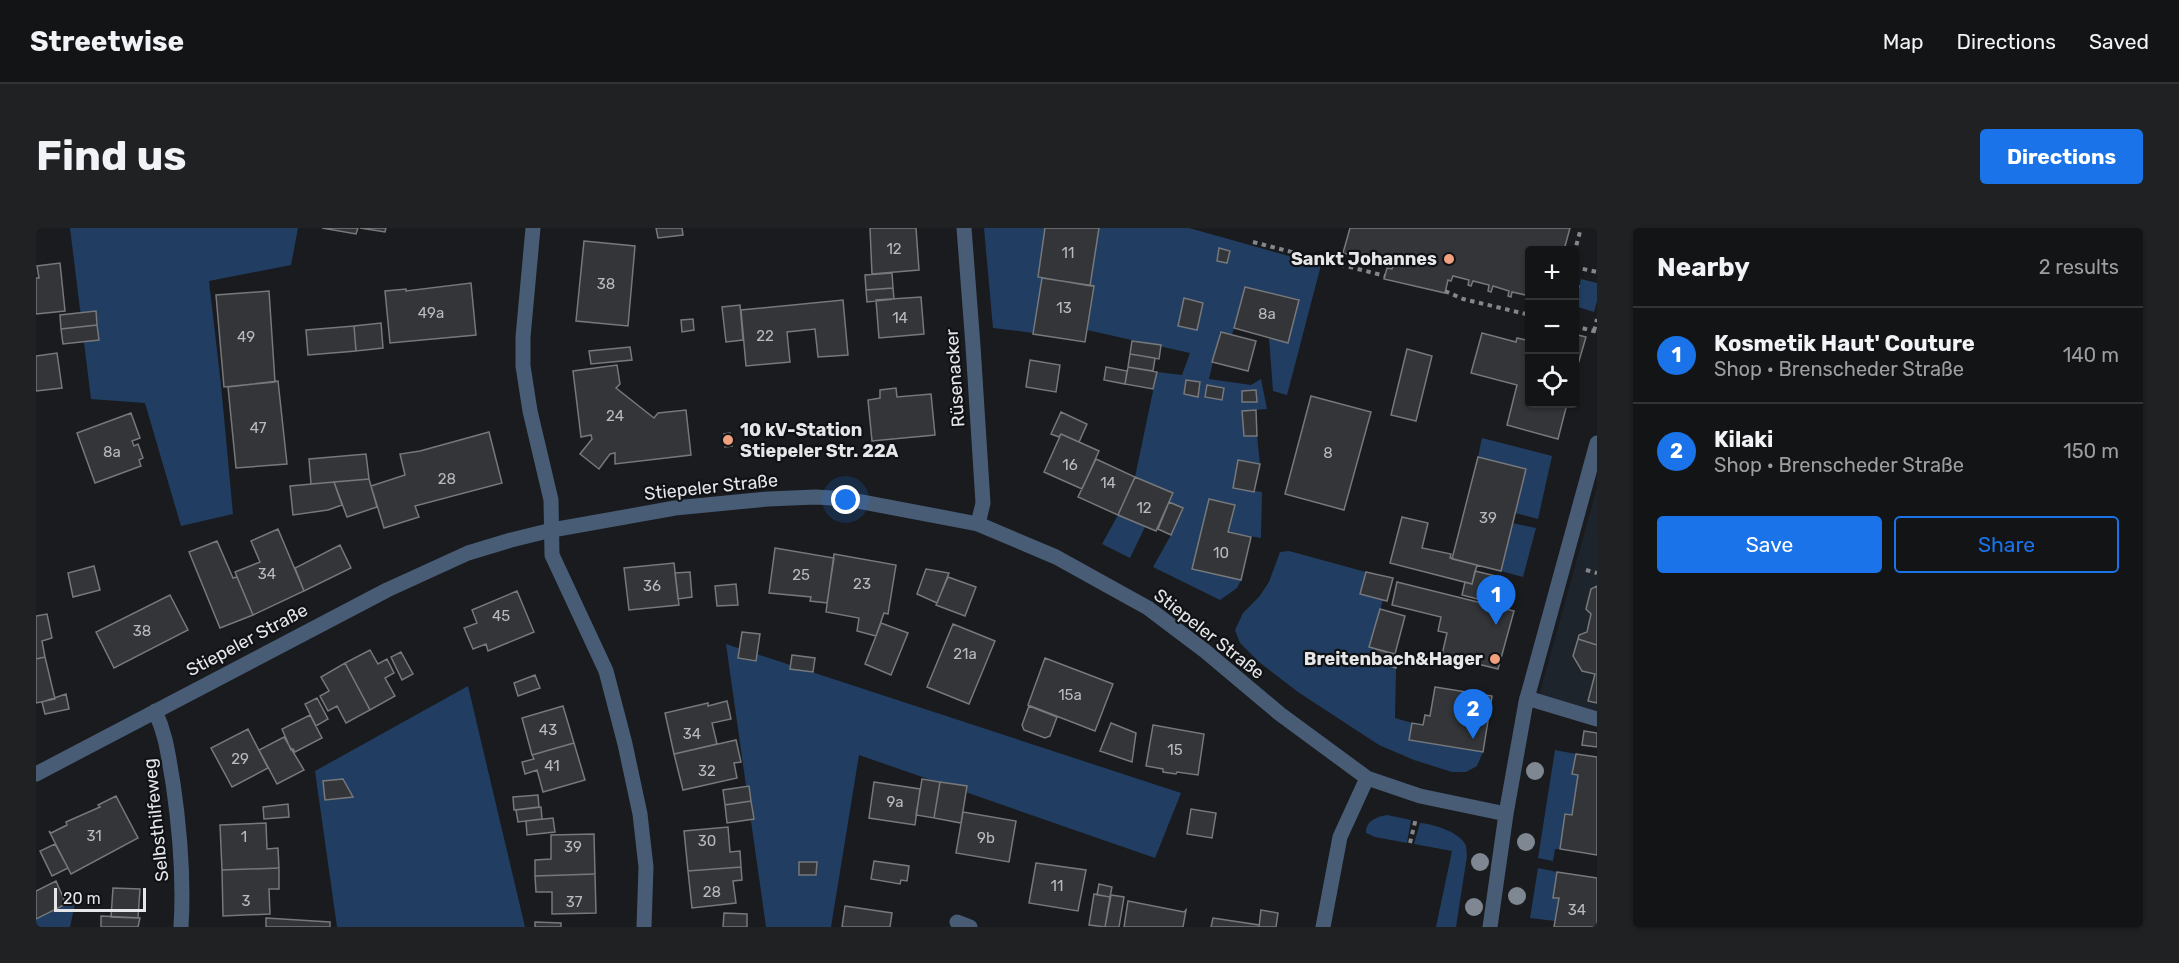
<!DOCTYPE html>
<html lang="en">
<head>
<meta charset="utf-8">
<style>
	:root { --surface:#131416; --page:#202123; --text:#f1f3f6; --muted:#9d9ea1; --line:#323335; --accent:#1a73e8 }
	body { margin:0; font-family:Rubik,sans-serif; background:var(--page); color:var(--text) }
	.controls { position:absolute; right:18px; top:18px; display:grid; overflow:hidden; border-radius:6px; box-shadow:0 2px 4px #0004 }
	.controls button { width:54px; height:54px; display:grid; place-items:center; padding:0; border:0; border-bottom:2px solid var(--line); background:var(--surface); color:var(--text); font:30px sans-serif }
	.scale { position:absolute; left:18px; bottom:15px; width:92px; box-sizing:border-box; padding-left:6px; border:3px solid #e4e6e8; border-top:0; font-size:16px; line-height:21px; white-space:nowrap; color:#e4e6e8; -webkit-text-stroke:4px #101215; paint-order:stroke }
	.you { position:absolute; left:810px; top:272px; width:21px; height:21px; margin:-15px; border:4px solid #fff; border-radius:50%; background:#1a73e8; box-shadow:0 0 0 9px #1a73e833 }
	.badge { display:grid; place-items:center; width:39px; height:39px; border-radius:50%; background:var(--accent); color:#fff; font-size:20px; font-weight:700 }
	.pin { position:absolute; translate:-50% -50px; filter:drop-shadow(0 2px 3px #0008) }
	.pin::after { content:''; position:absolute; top:32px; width:21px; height:18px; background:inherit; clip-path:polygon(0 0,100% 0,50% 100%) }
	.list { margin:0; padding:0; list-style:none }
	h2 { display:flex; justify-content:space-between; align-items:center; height:78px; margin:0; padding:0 24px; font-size:26px }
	h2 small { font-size:20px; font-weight:400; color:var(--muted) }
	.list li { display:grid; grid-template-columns:39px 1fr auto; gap:18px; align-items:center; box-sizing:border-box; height:96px; padding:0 24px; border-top:2px solid var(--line) }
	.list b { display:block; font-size:22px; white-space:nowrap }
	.list p { margin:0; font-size:20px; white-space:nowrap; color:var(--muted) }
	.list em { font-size:20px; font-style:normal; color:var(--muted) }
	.actions { display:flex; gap:12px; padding:18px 24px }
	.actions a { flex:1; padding:14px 0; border:2px solid var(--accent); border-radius:6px; text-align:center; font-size:21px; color:var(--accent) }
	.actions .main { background:var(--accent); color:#fff }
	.icon { flex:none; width:33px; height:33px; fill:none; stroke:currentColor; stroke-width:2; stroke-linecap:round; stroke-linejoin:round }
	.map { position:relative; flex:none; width:1561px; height:699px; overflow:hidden; border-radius:6px }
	header { display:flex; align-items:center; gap:36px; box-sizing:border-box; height:84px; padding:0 30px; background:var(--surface); border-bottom:2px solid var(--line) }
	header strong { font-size:28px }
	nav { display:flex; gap:33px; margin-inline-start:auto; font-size:21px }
	.intro { display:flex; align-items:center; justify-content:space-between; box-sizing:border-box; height:144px; padding:0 36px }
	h1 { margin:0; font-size:42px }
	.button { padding:15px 27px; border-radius:6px; background:var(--accent); color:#fff; font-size:21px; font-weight:700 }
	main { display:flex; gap:36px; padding:0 36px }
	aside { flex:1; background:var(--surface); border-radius:6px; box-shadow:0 2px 4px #0004 }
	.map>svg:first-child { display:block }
</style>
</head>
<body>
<header>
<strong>Streetwise</strong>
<nav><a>Map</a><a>Directions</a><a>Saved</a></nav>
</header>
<div class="intro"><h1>Find us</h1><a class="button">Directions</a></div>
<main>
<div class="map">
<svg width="1561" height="699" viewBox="0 0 1561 699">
	<rect width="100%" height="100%" fill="#191b1e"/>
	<path fill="#1e242b" d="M1561 260V483L1503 467Z"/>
	<path fill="#213e62" d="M34 0H262L255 37 173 53 185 157 197 286 145 298 109 175 55 171Z
		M948 0H1009L1002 49 1006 50 998 105 957 100Z
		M1063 0H1153L1285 37 1251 167 1237 163 1233 110 1252 115 1262 71 1209 59 1196 107 1184 104 1173 151 1215 157 1225 151 1231 181 1206 183 1207 199 1221 208 1224 236 1202 232 1197 259 1226 264 1225 310 1192 304 1198 277 1173 271 1156 341 1205 352 1201 360 1184 372 1117 339 1135 307 1147 280 1133 274 1137 265 1099 249 1121 144 1146 147 1154 125 1051 102 1058 59 1054 58Z
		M1545 51 1561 55V73L1558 84 1539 78Z
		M1446 210 1516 228 1502 291 1479 285 1490 241 1442 229Z
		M1082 287 1109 299 1094 330 1066 316Z
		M1476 295 1500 300 1487 349 1465 343Z
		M1253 323 1330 344 1324 366 1347 372 1334 418 1340 421 1336 433 1360 440 1359 490 1376 495 1373 511 1447 524 1441 538 1430 544H1416L1378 532 1343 517 1262 464 1223 434 1204 415 1199 402 1207 385 1223 369 1233 354 1244 324Z
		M690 416 1145 565 1119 630 823 527 795 699H730Z
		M432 458 489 699H301L279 543Z
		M1519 522 1540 526 1536 545 1542 547 1536 587H1529L1524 621H1519L1517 633 1502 630Z
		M1351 587 1375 592 1371 615 1339 609 1330 605C1330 592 1341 589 1351 587Z
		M1384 595C1397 596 1425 604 1430 618 1431 621 1430 625 1431 628L1420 699H1400L1416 623 1378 616Z
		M1502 640 1521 644 1517 669 1523 670 1519 693 1494 690Z
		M40 671 34 699H0V685Z"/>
	<path fill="#333538" stroke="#76787b" stroke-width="1.5" d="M286 0H322L320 6Z
		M324 0H350L349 4Z
		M620 0H646L647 7 622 10Z
		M834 0H880L883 42 836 46Z
		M1009 0H1063L1054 58 1002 49Z
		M1314 0H1534L1528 22H1494V68L1476 64 1475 69 1472 68 1473 63 1457 58 1455 64 1452 63 1453 57 1437 53 1435 58 1432 57 1433 52 1417 48 1415 53 1412 52 1409 65 1348 51 1351 40 1356 41 1357 38 1307 25Z
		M548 13 599 18 592 98 540 93Z
		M1183 20 1194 23 1191 35 1181 33Z
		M24 35 29 83 0 86V50H3L1 38Z
		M856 45 857 60 830 62 829 47Z
		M1006 50 1058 58 1049 114 997 106Z
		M435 55 440 107 354 115 349 63 370 61V63Z
		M1538 57 1543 58 1538 74Z
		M1209 59 1263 72 1252 115 1198 100Z
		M857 60 858 71 831 74 830 62Z
		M233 63 239 154 188 159 180 67Z
		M885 69 888 106 843 110 840 72Z
		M1148 70 1167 75 1161 102 1142 98Z
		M807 72 812 127 782 129 779 101 751 104 754 134 710 138 705 82Z
		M704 77 707 112 690 114 686 79Z
		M60 83 61 97 25 101 24 87Z
		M657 91 658 102 646 104 645 92Z
		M345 95 347 120 320 123 318 98Z
		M61 97 63 112 27 116 25 101Z
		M318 98 320 123 272 127 270 102Z
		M1185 104 1220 113 1212 143 1176 134Z
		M1446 105 1480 114 1481 110 1494 113V176H1531L1522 211 1471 197 1481 157 1435 145Z
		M1538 106 1550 109 1538 150Z
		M1096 113 1125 117 1123 131 1094 126Z
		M594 119 596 132 555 136 553 123Z
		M1371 121 1396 128 1380 193 1355 187Z
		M21 125 26 160 0 163V128Z
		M1094 126 1119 130 1117 143 1092 139Z
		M994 132 1024 137 1020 164 990 159Z
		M581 137 584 156 580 160 618 190 622 185 650 182 655 227 579 236V225L574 226 563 241 544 226 556 211 555 207 545 209 537 143Z
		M1070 139 1091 143 1089 156 1068 152Z
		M1092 139 1121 144 1117 161 1089 156Z
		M1150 152 1164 154 1162 169 1148 166Z
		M242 153 251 236 200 240 192 159Z
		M1171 157 1188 160 1186 172 1169 169Z
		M860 160 861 169 895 166 899 207 836 213 832 172 844 170V162Z
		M1220 162 1221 174H1206V163Z
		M1275 168 1335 184 1308 282 1249 266Z
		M1220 182 1221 208H1208L1206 183Z
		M1025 184 1051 196 1043 214 1025 206 1023 209 1015 206Z
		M95 185 104 210 96 213 98 218 102 216 107 230 103 232 105 238 59 255 41 205Z
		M453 204 466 255 379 278 383 289 348 300 335 258 369 247 364 226 384 223Z
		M694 205 696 218 689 219 688 206Z
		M1025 206 1063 223 1046 261 1008 244Z
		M330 226 333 251 275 256 273 231Z
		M1442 229 1490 241 1465 343 1416 331Z
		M1060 231 1099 249 1082 287 1042 269Z
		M1202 232 1224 236 1218 264 1197 260Z
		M1099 249 1137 265 1120 303 1082 287Z
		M333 251 341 279 311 289 298 254Z
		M298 254 306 277 292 282 257 287 254 258Z
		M1173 271 1199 277 1192 304 1215 309 1205 352 1156 341Z
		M1133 274 1147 280 1135 307 1122 301Z
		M1366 289 1392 295 1386 320 1415 326 1414 330 1441 337 1436 356 1354 335Z
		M242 301 268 363 217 387 199 344 224 334 215 313Z
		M181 313 197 350 201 349 217 387 184 400 153 324Z
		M304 317 315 340 268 363 259 340Z
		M739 320 798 330 791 375 774 373 775 369 733 365Z
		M798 326 860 337 852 386 848 385 840 408 821 403 823 390 790 384Z
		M638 335 643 377 593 382 588 340Z
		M58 338 64 362 37 369 32 345Z
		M890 341 913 345 901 375 881 366Z
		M1439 343 1464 349 1457 375 1426 367 1429 354 1436 356Z
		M654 344 656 369 642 371 639 345Z
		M1330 344 1357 350 1351 373 1324 366Z
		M912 349 940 359 929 388 900 377Z
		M1361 354 1478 383 1462 441 1406 427 1411 405 1402 403 1405 389 1356 377Z
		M700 356 702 377 681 378 679 358Z
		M1561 358V417L1542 411 1543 407 1551 404 1555 386 1550 381 1555 361Z
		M481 363 498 404 452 423 450 416 437 421 428 400 441 395 436 382Z
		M134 367 152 402 78 440 60 404Z
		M1344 381 1369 388 1359 426 1333 419Z
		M11 386 16 410 6 413 9 429 0 431V388Z
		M845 395 872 405 855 447 829 436Z
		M917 396 959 413 933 476 891 459Z
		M706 404 724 406 720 433 702 430Z
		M1542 411 1561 417V475L1552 473 1559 446 1546 443 1537 428Z
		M1340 421 1363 428 1360 440 1336 433Z
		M334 422 342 436 351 431 358 445 349 450 359 468 334 482 309 435Z
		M365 424 377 446 366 452 355 429Z
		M756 427 779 430 777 444 754 441Z
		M9 429 19 471 0 475V431Z
		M1009 430 1077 456 1059 503 992 477Z
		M309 435 334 482 310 495 301 478 292 483 284 468 293 463 285 449Z
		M499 447 504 460 482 468 478 455Z
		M1399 459 1456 468 1447 524 1373 512 1376 495 1387 497 1389 487 1394 488Z
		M30 466 33 481 9 486 6 474Z
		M281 470 292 491 280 498 269 476Z
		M691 473 695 491 676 495 681 516 638 526 629 485 672 475V478Z
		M527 478 538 515 496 527 486 490Z
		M993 478 1021 489 1014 508 1009 510 988 502 986 497Z
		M274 487 286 510 259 524 257 521 255 522 246 501Z
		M1075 495 1100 505 1096 534 1064 523Z
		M1117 497 1168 506 1162 547 1141 544 1140 546 1127 544V541L1110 538Z
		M212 501 232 540 196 559 175 520Z
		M1548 503 1561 505V519L1546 517Z
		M248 509 268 542 241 556 223 522Z
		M700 512 705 534 698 535 701 550 647 562 638 526Z
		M538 515 549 552 507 564 501 542 489 546 486 534 498 531 496 527Z
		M1540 526 1561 529V627L1524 621 1529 586 1536 587 1542 547 1536 546Z
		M307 551 317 569 289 572 287 553Z
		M886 551 904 554 898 590 880 587Z
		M838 554 884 561 879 597 833 590Z
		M904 554 931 558 925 595 898 590Z
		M713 558 715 573 689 577 687 562Z
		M502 567 503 579 478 582 477 569Z
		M80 568 102 610 35 646 13 603 15 605 31 597 30 594 64 579 62 577Z
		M715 573 718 591 691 595 689 577Z
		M252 576 253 589 228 591 227 579Z
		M505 579 506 591 482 594 480 582Z
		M1155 581 1180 585 1176 610 1151 606Z
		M927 584 980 593 973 634 920 625Z
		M517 590 519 604 491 607 490 593Z
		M230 595 231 621 242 620 243 640 186 642 184 597Z
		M692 599 694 624 704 623 705 639 652 643 648 603Z
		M558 606 559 646 499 648V632L515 631V607Z
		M19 616 32 640 16 648 4 623Z
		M838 633 873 638 871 653 865 652 864 656 835 651Z
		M763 634H781L780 647H763Z
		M1000 635 1050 642 1042 683 993 675Z
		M705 639 706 652 697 653 700 675 656 680 652 643Z
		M243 640V661H233L234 686 187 688 186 642Z
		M1521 644 1561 650V699H1518L1523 670H1517Z
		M559 646 560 685 516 686V664H500L499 648Z
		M20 653 30 676 0 691V663Z
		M1063 656 1076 659 1074 669 1061 667Z
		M77 660 104 661 102 690 75 689Z
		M1058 666 1074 669 1069 699 1053 697Z
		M1075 667 1088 669 1083 699H1069Z
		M1092 673 1148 684 1150 682 1147 699H1088Z
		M809 678 856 685 854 699H806Z
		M1225 682 1242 685 1240 699H1223Z
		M688 685 711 686V699H687Z
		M65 688 104 690 102 699H65Z
		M230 690 294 694V699H230Z
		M1177 690 1223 697V699H1175Z
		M499 694 525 695V699H499Z"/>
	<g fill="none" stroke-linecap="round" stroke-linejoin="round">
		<path stroke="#848689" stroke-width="4" stroke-dasharray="4.5 4.5" stroke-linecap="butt" d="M1217 14 1349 48
			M1538 26 1545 0
			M1538 39 1561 44
			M1409 63 1427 71 1494 87
			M1538 98 1561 104
			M1558 103 1561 91
			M1550 342 1561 345
			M1374 615 1380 590"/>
		<path stroke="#485c75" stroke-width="15" d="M1491 470 1561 491"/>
		<path stroke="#485c75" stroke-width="15" d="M497 0 487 109V138L494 183 515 272 516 327 570 443 589 516 604 586 610 639 608 699
			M928 0 937 118 947 275 942 296
			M119 483C131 509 132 528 137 555 144 603 148 651 145 699
			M0 546 351 362 432 325 475 312 516 302 639 280 732 271 780 269 811 271 942 296 1020 329 1112 380 1169 423 1244 486 1331 550 1384 568 1470 586
			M921 694 934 699
			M1287 699 1304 609 1331 550
			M1454 699 1470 586 1490 474 1561 215"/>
	</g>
	<g fill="#7f8792">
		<circle cx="1499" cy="543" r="9"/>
		<circle cx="1490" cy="614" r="9"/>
		<circle cx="1444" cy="634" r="9"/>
		<circle cx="1481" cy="668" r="9"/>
		<circle cx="1438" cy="679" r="9"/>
	</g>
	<g fill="#f1a17d" stroke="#101215" stroke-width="2">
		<circle cx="1413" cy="31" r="6"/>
		<circle cx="692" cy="212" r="6"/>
		<circle cx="1459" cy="431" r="6"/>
	</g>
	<g text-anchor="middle" stroke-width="4.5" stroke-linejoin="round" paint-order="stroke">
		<g font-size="15" fill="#b8babc">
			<text x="858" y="26">12</text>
			<text x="1032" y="30">11</text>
			<text x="570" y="61">38</text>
			<text x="1028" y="85">13</text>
			<text x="395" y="90">49a</text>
			<text x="1231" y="91">8a</text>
			<text x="864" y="95">14</text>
			<text x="729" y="113">22</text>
			<text x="210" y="114">49</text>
			<text x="579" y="193">24</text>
			<text x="222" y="205">47</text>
			<text x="76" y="229">8a</text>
			<text x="1292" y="230">8</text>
			<text x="1034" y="242">16</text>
			<text x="411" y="256">28</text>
			<text x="1072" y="260">14</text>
			<text x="1108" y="285">12</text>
			<text x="1452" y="295">39</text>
			<text x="1185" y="330">10</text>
			<text x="231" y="351">34</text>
			<text x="765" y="352">25</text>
			<text x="826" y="361">23</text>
			<text x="616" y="363">36</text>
			<text x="465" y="393">45</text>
			<text x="106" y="408">38</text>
			<text x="929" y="431">21a</text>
			<text x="1034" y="472">15a</text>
			<text x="512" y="507">43</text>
			<text x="656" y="511">34</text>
			<text x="1139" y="527">15</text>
			<text x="204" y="536">29</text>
			<text x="516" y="543">41</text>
			<text x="671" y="548">32</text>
			<text x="859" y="579">9a</text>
			<text x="58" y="613">31</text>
			<text x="208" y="614">1</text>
			<text x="950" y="615">9b</text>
			<text x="671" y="618">30</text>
			<text x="537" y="624">39</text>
			<text x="1021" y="663">11</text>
			<text x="676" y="669">28</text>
			<text x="210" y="678">3</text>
			<text x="538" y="679">37</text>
			<text x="1541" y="687">34</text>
		</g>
		<g font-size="18" font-weight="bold" fill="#e4e6e8" stroke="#101215" text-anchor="end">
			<text x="1401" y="37">Sankt Johannes</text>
			<text x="704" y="208" text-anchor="start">10 kV-Station<tspan x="704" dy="21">Stiepeler Str. 22A</tspan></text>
			<text x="1447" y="437">Breitenbach&amp;Hager</text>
		</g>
		<g font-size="18" fill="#e4e6e8" stroke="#101215">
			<text transform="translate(919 150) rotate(-94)" y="6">Rüsenacker</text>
			<text transform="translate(675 259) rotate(-6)" y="6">Stiepeler Straße</text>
			<text transform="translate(1173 406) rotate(38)" y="6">Stiepeler Straße</text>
			<text transform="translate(211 412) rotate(-28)" y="6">Stiepeler Straße</text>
			<text transform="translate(120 592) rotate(-96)" y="6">Selbsthilfeweg</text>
		</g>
	</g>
</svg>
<div class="controls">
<button>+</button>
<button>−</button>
<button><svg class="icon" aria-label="locate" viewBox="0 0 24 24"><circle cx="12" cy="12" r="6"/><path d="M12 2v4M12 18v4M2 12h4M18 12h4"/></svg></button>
</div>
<div class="scale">20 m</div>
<div class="you"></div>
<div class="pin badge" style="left:1460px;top:397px">1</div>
<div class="pin badge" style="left:1437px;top:511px">2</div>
</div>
<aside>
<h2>Nearby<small>2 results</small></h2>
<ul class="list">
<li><span class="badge">1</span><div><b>Kosmetik Haut' Couture</b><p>Shop · Brenscheder Straße</p></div><em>140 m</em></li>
<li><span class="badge">2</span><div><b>Kilaki</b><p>Shop · Brenscheder Straße</p></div><em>150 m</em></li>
</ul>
<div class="actions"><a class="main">Save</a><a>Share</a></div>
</aside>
</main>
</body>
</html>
